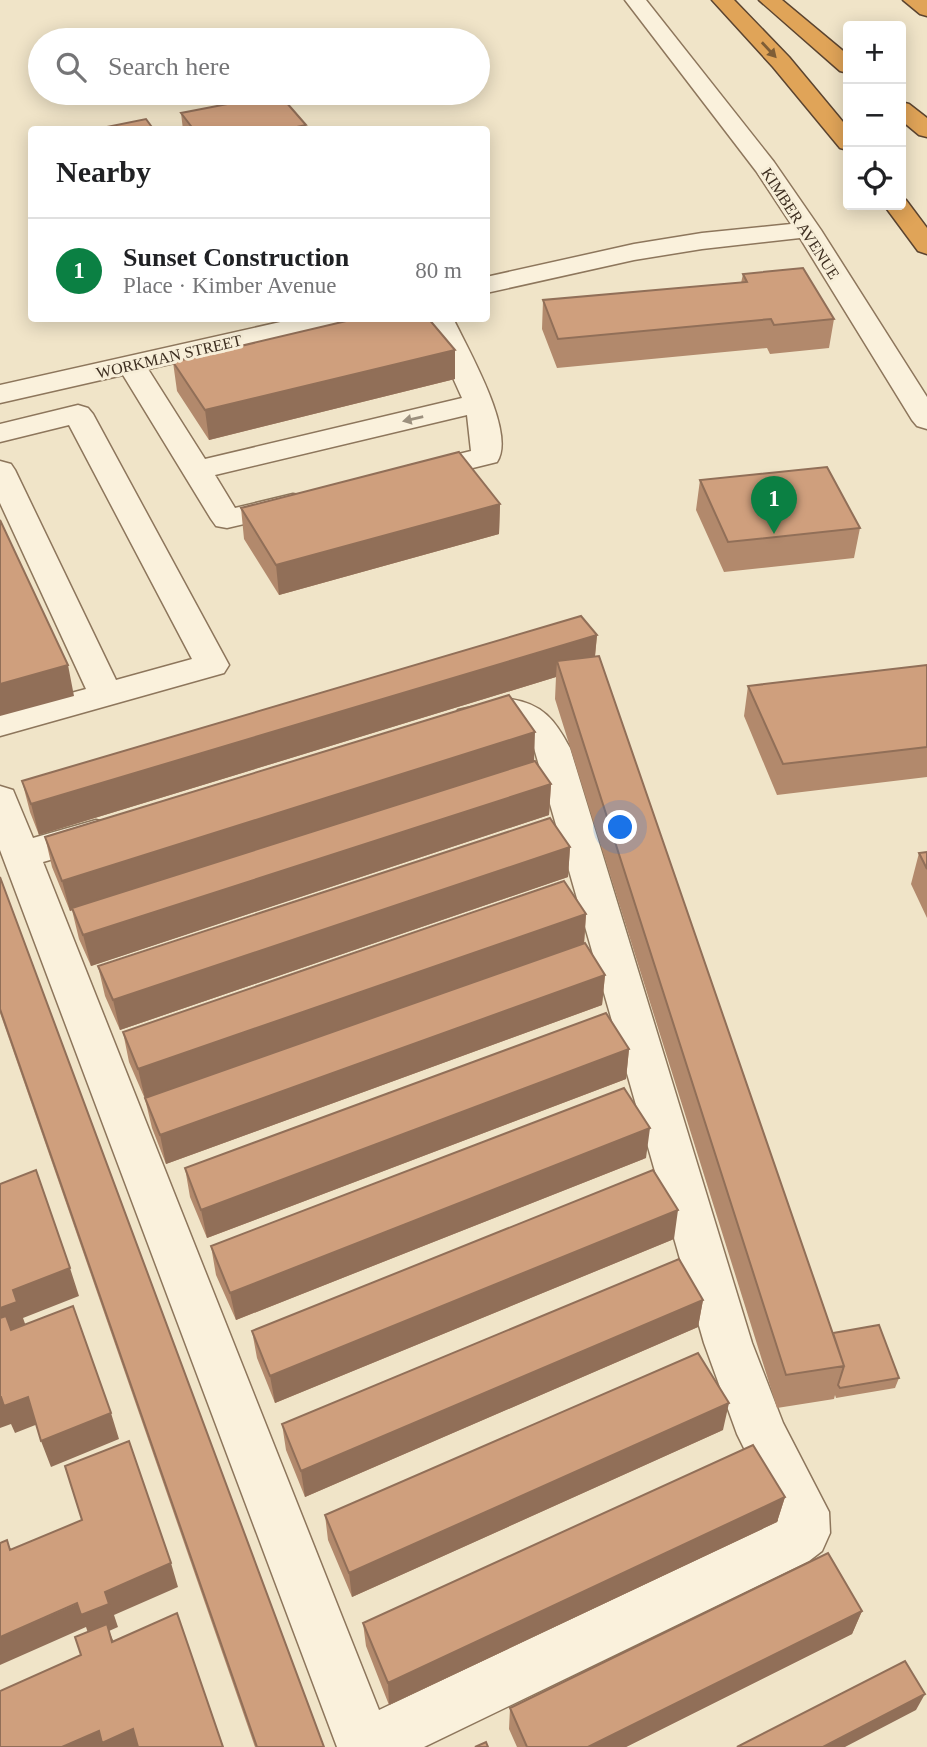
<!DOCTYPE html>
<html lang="en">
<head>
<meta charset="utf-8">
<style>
	:root { --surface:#fff; --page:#f6f6f6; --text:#202124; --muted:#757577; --line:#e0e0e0; --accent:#0b8043 }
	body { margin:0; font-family:"Times New Roman",serif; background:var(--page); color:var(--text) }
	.controls { position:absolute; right:21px; top:21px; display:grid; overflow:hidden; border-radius:7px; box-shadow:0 4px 18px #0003 }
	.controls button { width:63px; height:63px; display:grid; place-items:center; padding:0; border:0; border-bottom:2px solid var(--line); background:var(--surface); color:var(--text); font:35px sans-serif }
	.you { position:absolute; left:621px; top:828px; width:24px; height:24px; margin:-18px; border:5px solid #fff; border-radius:50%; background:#1a73e8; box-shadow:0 0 0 10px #1a73e833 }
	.badge { display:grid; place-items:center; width:46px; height:46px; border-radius:50%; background:var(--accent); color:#fff; font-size:23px; font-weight:700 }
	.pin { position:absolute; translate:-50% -58px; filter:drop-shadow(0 2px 4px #0008) }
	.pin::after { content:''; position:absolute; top:37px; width:24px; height:21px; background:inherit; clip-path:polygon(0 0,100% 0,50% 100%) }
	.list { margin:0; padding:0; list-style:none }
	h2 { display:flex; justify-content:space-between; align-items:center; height:91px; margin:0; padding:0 28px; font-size:30px }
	h2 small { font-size:23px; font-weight:400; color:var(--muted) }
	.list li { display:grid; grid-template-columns:46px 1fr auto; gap:21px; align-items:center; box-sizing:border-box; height:105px; padding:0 28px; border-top:2px solid var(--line) }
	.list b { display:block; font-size:26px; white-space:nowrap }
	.list p { margin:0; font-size:23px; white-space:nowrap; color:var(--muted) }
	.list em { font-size:23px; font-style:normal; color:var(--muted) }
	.icon { flex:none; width:38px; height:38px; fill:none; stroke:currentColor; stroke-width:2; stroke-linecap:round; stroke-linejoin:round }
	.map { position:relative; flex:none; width:927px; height:1747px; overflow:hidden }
	.search { position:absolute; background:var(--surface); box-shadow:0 4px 18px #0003; left:28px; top:28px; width:462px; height:77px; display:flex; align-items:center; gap:18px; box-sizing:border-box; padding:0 24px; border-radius:38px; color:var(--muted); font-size:26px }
	.panel { position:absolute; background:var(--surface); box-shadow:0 4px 18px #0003; left:28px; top:126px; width:462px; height:196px; border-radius:7px }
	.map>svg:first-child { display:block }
</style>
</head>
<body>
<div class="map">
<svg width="927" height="1747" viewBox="0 0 927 1747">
	<rect width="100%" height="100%" fill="#f0e4c8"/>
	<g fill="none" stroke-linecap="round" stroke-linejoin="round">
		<g stroke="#8d765c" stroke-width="3">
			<path id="minor" d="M625 0H646L774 162 821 230 927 397V429L917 426 912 420 800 238 702 249 634 260 486 293V277L634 244 702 233 791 224 756 171Z
				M298 318H350L347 324 148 369 205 459 462 398 426 318H453C467 348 517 433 497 462L416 482 405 479 401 473 405 467 471 451 467 415 215 475 235 508 293 494 304 496 309 503 304 510 227 528 216 526 211 519 123 375 0 403V385Z
				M78 405 88 408 93 414 229 665 224 673 0 736V712L86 689 0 503V461L11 464 15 470 116 680 192 659 69 425 0 442V424Z
				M510 699C543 704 555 720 570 748L752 1343 783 1423 829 1512 830 1533 822 1551 809 1561 424 1747H337L0 850V786L13 790 33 838 96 820 109 823 115 833 109 843 43 862 379 1710 778 1521 777 1515 737 1434 704 1343 534 748 525 732 512 723 471 730 458 726 453 718 458 710Z"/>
		</g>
		<g stroke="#5b4430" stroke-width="3">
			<path id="highway" d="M712 0H734L789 57 848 128V150L840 148 773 67Z
				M759 0H782L848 55V73L840 71Z
				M903 0H927V16L920 14Z
				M901 102 909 104 927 118V137L919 135 901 120Z
				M901 198 906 200 927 228V254L918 251 884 205H901Z"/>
		</g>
		<use href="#minor" fill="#faf1dc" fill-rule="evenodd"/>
		<use href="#highway" fill="#e0a458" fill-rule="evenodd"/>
	</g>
	<path fill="#b2896c" d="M181 113 306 130H183Z
		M743 274 834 319 829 348 770 354 767 348 557 368 542 329 543 300 741 283Z
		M455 350V379L209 440 177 391 173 362Z
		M700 480 860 528 854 558 724 572 696 510Z
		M500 504 499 534 279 595 244 539 241 508Z
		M597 635 595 657 833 1333 899 1378 895 1388 836 1398 835 1395 834 1399 777 1408 555 699 556 677 39 835 30 812 22 781Z
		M927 665V777L777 795 744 716 748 686Z
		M534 761 551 784 549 815 91 966 79 939 72 910 70 911 52 867 45 837Z
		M570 847 568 877 120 1030 105 996 98 966Z
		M927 852V918L911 884 919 853Z
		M0 877 324 1747H255L0 1013Z
		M586 914 584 943 605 975 602 1005 166 1164 152 1128 145 1099 129 1062 123 1032Z
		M629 1049 626 1079 207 1238 190 1197 185 1168Z
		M646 1158 236 1320 216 1275 211 1246Z
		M674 1239 275 1403 257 1358 252 1331Z
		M703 1300 698 1327 305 1497 286 1450 282 1424Z
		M723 1430 352 1597 328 1540 325 1515Z
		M785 1497 777 1522 389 1705 366 1646 363 1623Z
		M862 1611 852 1634 626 1747H517L509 1729 510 1708Z"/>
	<path fill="#916f58" d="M306 125V130H283Z
		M455 350V379L209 440 205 410Z
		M500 504 499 534 279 595 276 565Z
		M597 635 594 665 557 661 556 677 39 835 31 804Z
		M68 665 74 696 0 716V684Z
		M535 732 534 763 70 911 62 881Z
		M551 784 549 815 91 966 83 935Z
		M570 847 568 877 120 1030 113 1000Z
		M586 914 584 944 145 1099 138 1069Z
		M605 975 602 1005 166 1164 160 1135Z
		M629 1049 626 1079 207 1238 201 1210Z
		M650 1128 646 1158 236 1320 230 1293Z
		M678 1210 674 1239 275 1403 270 1376Z
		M70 1268 79 1296 23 1318 27 1329 0 1334V1308L13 1290Z
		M703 1300 698 1327 305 1497 301 1471Z
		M0 1397H28L38 1424 15 1433 11 1424 0 1428Z
		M729 1403 723 1430 352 1597 349 1573Z
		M111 1413 119 1439 51 1467 41 1441Z
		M785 1497 777 1522 389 1705 388 1683Z
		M171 1563 178 1587 114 1615 118 1627 109 1631 116 1647 90 1639 86 1627 0 1665V1637Z
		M862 1611 852 1634 626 1747H588Z
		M925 1694 916 1710 845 1747H823Z
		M133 1729 140 1747H62L99 1731Z"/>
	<path fill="#cf9f7d" stroke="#916f58" stroke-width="2" d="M279 94 306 125 283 130H194L181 113Z
		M146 119 154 130H92Z
		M803 268 834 319 774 325 771 319 558 339 543 300 747 282 743 274Z
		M359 318H428L455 350 205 410 173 362Z
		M459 452 500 504 276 565 241 508Z
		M827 467 860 528 728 542 700 480Z
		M0 520 68 665 0 684Z
		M581 616 597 635 31 804 22 781Z
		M599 656 844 1366 786 1375 557 661Z
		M927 665V747L783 764 748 686Z
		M509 695 535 732 62 881 45 837Z
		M535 761 551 784 83 935 72 908Z
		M550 818 570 847 113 1000 98 966Z
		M927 852V869L919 853Z
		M0 877 324 1747H257L0 1009Z
		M564 881 586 914 138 1069 123 1032Z
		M585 943 605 975 160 1135 145 1098Z
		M606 1013 629 1049 201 1210 185 1168Z
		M624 1088 650 1128 230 1293 211 1246Z
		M36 1170 70 1268 13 1290 17 1302 0 1308V1184Z
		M653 1170 678 1210 270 1376 252 1331Z
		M679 1259 703 1300 301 1471 282 1424Z
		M73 1306 111 1413 41 1441 28 1397 4 1406 1 1397H0V1318L6 1316 11 1330Z
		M879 1325 899 1378 840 1388 838 1385 844 1366 833 1333Z
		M698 1353 729 1403 349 1573 325 1515Z
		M129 1441 171 1563 105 1592 109 1604 81 1615 77 1603 0 1637V1543L7 1540 10 1550 82 1520 65 1466Z
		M753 1445 785 1497 388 1683 363 1623Z
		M828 1553 862 1611 588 1747H527L510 1708Z
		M177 1613 223 1747H138L133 1729 102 1743 99 1731 62 1747H0V1691L81 1655 75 1637 107 1624 112 1642Z
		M905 1661 925 1694 823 1747H737Z
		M486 1742 488 1747H475Z"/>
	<defs><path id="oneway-solid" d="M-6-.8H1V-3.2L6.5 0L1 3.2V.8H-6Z" transform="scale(1.75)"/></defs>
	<use fill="#7e5d36" href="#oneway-solid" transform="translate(769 50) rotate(47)"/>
	<use fill="#9c907e" href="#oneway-solid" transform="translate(413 419) rotate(167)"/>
	<g text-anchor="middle" stroke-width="6" stroke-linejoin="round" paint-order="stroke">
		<g font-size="16" fill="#3d2e20" stroke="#f7eed8">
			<text transform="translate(801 223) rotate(57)" y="6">KIMBER AVENUE</text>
			<text transform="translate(169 356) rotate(-13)" y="6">WORKMAN STREET</text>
		</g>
	</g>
</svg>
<div class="controls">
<button>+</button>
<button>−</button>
<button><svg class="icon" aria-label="locate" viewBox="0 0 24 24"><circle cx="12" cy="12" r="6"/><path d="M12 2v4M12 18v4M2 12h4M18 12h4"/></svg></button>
</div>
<div class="you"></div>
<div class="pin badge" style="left:774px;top:534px">1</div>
<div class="search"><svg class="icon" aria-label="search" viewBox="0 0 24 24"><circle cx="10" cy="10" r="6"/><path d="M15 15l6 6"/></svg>Search here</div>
<section class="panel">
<h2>Nearby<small></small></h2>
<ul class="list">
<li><span class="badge">1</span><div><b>Sunset Construction</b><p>Place · Kimber Avenue</p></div><em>80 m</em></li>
</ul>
</section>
</div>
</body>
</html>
